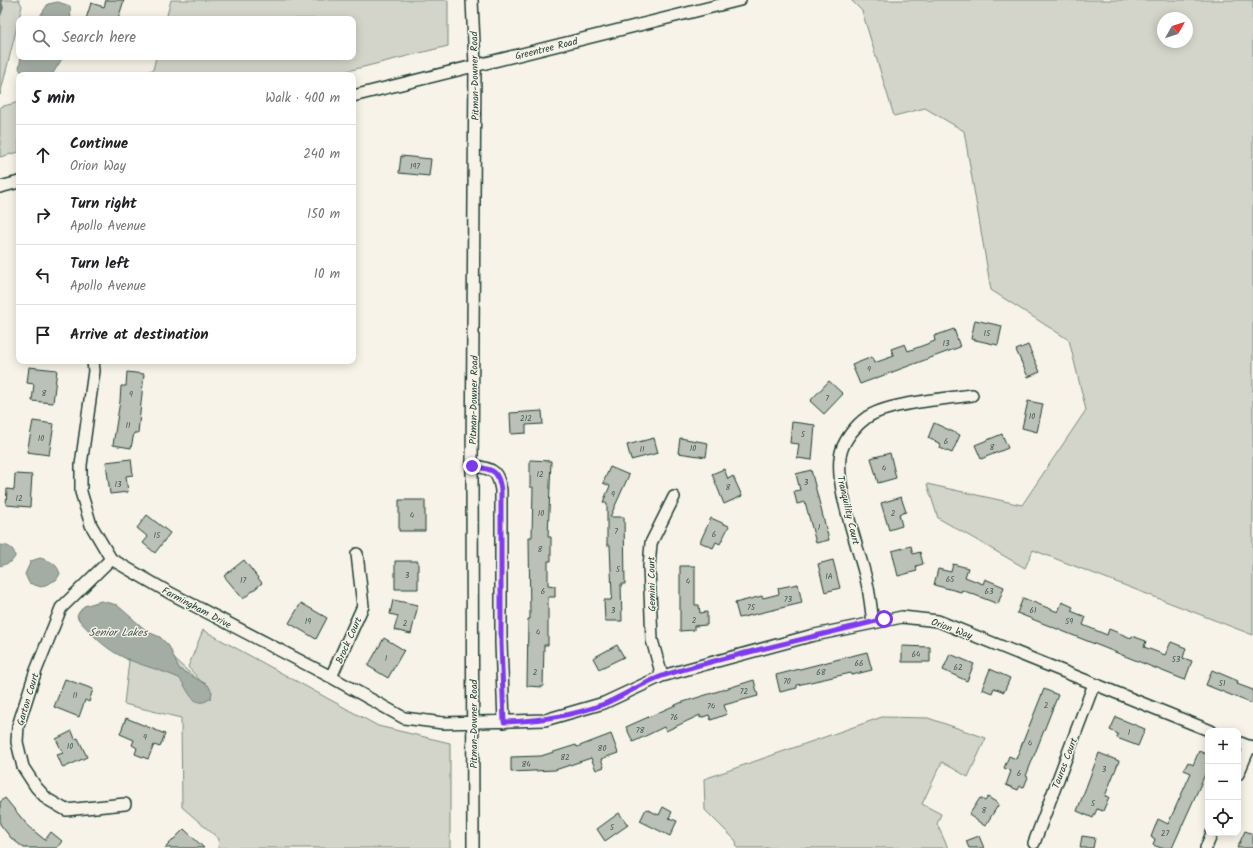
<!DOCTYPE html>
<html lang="en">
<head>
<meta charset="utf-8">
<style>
	:root { --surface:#fff; --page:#f6f6f6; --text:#202124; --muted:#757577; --line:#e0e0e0 }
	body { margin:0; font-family:Kalam,sans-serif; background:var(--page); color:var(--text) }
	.controls { position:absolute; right:12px; bottom:12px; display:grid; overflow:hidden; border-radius:8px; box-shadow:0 2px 10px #0003 }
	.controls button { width:36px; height:36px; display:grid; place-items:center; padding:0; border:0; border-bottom:1px solid var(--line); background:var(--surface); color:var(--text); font:20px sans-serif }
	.compass { position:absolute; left:1157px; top:12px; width:36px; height:36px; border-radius:50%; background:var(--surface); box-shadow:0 2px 10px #0003; rotate:51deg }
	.stop { position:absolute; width:12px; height:12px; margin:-9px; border:3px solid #7c3aed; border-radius:50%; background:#fff }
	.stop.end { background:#7c3aed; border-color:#fff; box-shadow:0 1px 4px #0008 }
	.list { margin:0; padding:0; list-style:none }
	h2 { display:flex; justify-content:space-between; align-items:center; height:52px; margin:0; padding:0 16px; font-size:17px }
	h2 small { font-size:13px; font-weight:400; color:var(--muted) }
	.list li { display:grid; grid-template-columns:26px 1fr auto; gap:12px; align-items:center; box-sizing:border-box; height:60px; padding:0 16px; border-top:1px solid var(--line) }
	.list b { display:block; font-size:15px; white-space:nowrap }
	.list p { margin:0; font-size:13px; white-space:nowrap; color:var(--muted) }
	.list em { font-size:13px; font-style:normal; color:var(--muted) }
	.icon { flex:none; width:22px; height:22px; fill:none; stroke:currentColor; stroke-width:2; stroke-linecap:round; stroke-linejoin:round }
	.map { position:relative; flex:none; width:1253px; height:848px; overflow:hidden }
	.search { position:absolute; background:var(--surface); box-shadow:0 2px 10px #0003; left:16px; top:16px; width:340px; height:44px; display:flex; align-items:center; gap:10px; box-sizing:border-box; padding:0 14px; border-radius:8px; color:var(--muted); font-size:15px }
	.panel { position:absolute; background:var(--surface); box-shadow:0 2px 10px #0003; left:16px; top:72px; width:340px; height:292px; border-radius:8px }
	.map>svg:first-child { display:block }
</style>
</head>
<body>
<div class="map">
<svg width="1253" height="848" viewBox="0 0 1253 848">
	<rect width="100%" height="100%" fill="#f7f3e8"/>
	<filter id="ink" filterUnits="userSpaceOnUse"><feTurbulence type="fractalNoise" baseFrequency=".025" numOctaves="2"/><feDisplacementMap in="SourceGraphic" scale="8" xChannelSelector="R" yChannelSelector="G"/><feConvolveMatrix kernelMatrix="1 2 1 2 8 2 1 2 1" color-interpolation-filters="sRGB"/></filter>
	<g filter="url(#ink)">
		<path fill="#d3d5ca" stroke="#79897f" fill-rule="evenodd" d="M0 0H19L22 6 0 95Z
			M171 0H448V46L331 75H132L153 70 156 57H353V19H166Z
			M851 0H1253V635L1033 550 1025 568 938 518 927 484 1022 505 1086 410 1069 340 991 290 964 131 925 108 894 116 862 11ZM1163 18H1187V42H1163Z
			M19 102V152L0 157V107Z
			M111 603 207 688 188 667 203 630 378 726 450 743V848H218L219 839 182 807 181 718 124 704 129 661 77 618Z
			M882 717 928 718 986 738 968 777 942 762 922 804 941 814 937 824 948 848H737L736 841 705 810 704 779Z"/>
		<path fill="#a4ada3" stroke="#6f8077" d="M58 2 70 6 71 19H38L48 4Z
			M21 57H63L52 75H23L19 68Z
			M0 545C8 545 15 548 15 557L11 562 0 566Z
			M40 558C50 561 57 563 60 574L56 580 41 587 29 583 25 574 31 561Z
			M101 601 117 605 148 632 160 637 169 646 179 669 208 685 212 692 211 698C193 712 188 688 179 678 142 662 120 664 90 632 85 626 79 622 77 615L84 606Z"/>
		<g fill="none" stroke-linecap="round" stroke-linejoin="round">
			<path stroke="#6f8077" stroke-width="3.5" d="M0 14 2 8 0 0"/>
		</g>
		<path fill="#bbc1b6" stroke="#1f3d34" d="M106 0H124L118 19H86L91 3 104 7Z
			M401 156 431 159 429 176 399 173Z
			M975 320 1002 326 998 345 971 339Z
			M954 329 960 347 860 384 852 365 872 357 874 363 894 356 891 349 905 344 908 351 935 341 934 336Z
			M1028 345 1040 372 1028 377 1016 350Z
			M29 367 57 370 53 403 32 401 34 384 27 383Z
			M127 372 144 374 138 433H134L131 448 113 445 120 401 121 386H126Z
			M829 381 843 394 824 414 810 401Z
			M1028 401 1043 404 1037 432 1022 428Z
			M542 411 543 424 526 425V433L511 434 510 413Z
			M33 421 54 424 49 455 27 452Z
			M792 422 815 425 812 460 797 458 799 444 790 443Z
			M934 423 960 435 952 453 940 448 941 444 928 438Z
			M1002 434 1008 448 981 459 975 445Z
			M654 438 658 453 631 460 627 445Z
			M680 438 708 443 706 457 678 453Z
			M890 453 896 478 878 483 871 458Z
			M131 459 133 475 126 476 128 492 110 494 106 462Z
			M530 460 551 461 548 537H551V561H548V585L555 586V597H548V645H544L543 687 527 686 528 619H530L529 537H532L533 487H530Z
			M610 467 629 475 610 517H624L625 584H621L622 621H605L604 600H611L612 595 610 545H607V504L603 502 610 486 603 483Z
			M724 469 728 479 733 476 742 496 724 504 712 474Z
			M811 470 829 540 816 543 805 502 797 504 794 491 800 490 796 474Z
			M15 474 32 475 30 507 6 505 7 489 14 490Z
			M901 497 906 512 899 514 902 526 889 530 881 503Z
			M399 500H425V531H399Z
			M147 515 170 533 155 553 143 543 148 537 137 528Z
			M711 518 729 526 720 544 716 542 713 548 700 542Z
			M911 546 913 554 920 552 923 564 916 566 917 571 898 576 892 551Z
			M244 560 262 583 243 599 224 576Z
			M833 560 840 588 825 592 818 564Z
			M395 561H418V589H395Z
			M953 564 968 568 965 577 983 584 985 579 1004 587 998 604 962 590 961 592 934 585 938 569 951 572Z
			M680 566H695V605H699L700 613 707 612V625L694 626V630L680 631Z
			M798 584 802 603 739 618 735 603 762 596 763 598 779 594 778 588Z
			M1023 598 1058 612 1062 602 1073 607 1071 611 1086 617 1083 625 1107 635 1109 629 1131 638 1132 636 1146 641 1144 647 1165 655 1171 642 1186 648 1183 658 1192 661 1185 680 1017 613Z
			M393 600 418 605 411 634 394 630 398 616 390 614Z
			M301 603 327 618 316 639 289 623Z
			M384 638 404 650 388 678 368 666Z
			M617 645 624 657 599 669 593 658Z
			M902 646 930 647V662H902Z
			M867 652 872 670 852 675 851 673 797 685V688L780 692 776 675Z
			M950 654 974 664 967 681 943 670Z
			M990 669 1010 678 1004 692 994 688 992 693 982 689Z
			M1212 670 1238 681 1237 684 1253 690V704L1206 685Z
			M65 679 93 689 89 702 85 700 79 717 54 707Z
			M754 680 758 696 724 705 727 714 711 720 709 715 700 718V715L666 731 664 727 633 742 626 727 680 703Z
			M1044 689 1058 695 1026 776 1028 777 1024 787 1020 786 1018 790 1006 785 1011 771 1004 768 1009 756 1016 759Z
			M1116 717 1145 729 1138 746 1117 738 1118 734 1110 730Z
			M126 718 165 734 160 747 154 745 148 759 135 754 137 748 132 745 134 740 120 734Z
			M72 731 75 739 78 738 87 757 63 768 57 755 63 753 56 739Z
			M611 734 618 753 601 759 604 767 596 770 591 758 555 770 511 772V757L541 756 576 745 577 747Z
			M1199 751 1208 755V768L1172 848H1161L1153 845 1155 839 1151 837 1158 819 1168 824 1191 773 1184 770 1188 762 1193 765Z
			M1099 753 1119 761 1105 796 1109 797 1103 811 1097 809 1093 818 1077 811Z
			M988 797 999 804 985 826 969 815 980 798 985 801Z
			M5 798 29 827 45 840 51 832 62 841 57 848H24L11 838 0 824V802Z
			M663 807 672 812 669 818 677 821 670 836 640 821 646 809 659 815Z
			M619 813 628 825 605 841 597 829Z
			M184 829 204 848H165Z
			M1245 831 1253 834V848H1237Z
			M979 836 984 848H969L966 841Z
			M1082 836 1095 838 1093 848H1080Z"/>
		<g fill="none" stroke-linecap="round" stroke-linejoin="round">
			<g stroke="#1f3d34" stroke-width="14">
				<path id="minor" d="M472 0 475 65 472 465 473 848
					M353 96 740 0
					M0 187 19 182
					M93 361 94 371 81 465V492L91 525 111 559 170 593 331 677 404 718 443 723 545 720 604 703 662 676 810 636 902 617 938 621 1211 731
					M472 465C492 470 497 468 501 490V643L504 722
					M111 559 61 608 35 673 18 726 17 742 23 767 36 787 47 799 66 810 125 804
					M873 622C871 609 870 596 867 583 860 550 831 480 842 449 846 438 856 425 866 418 886 403 946 399 972 395
					M662 676 652 640 649 567 651 543 674 497
					M331 677 363 606 357 554
					M1238 742 1253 748
					M1238 774 1250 746
					M1034 843 1094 684
					M1206 848 1212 833"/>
			</g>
			<use href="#minor" stroke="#f7f3e8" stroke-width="11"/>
		</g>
	</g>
	<g fill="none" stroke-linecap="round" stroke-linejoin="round" filter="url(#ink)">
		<path stroke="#7c3aed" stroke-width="5" d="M472 466C492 470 498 468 501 490V643L504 722C538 721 572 716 604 704 625 695 644 682 665 675 737 653 811 638 884 619"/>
	</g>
	<g text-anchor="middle" stroke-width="3" stroke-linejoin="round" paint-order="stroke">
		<g font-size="8" fill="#465e54">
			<text x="415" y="169">197</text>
			<text x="987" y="336">15</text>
			<text x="946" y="346">13</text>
			<text x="869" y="372">9</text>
			<text x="44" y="396">8</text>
			<text x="131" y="397">9</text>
			<text x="827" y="401">7</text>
			<text x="1032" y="419">10</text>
			<text x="526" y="421">212</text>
			<text x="128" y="428">11</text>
			<text x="803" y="437">5</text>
			<text x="41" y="441">10</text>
			<text x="946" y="444">6</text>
			<text x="992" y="450">8</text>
			<text x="693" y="451">10</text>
			<text x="642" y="452">11</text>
			<text x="884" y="471">4</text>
			<text x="540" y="477">12</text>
			<text x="806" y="485">3</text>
			<text x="118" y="487">13</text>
			<text x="728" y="490">8</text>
			<text x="613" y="497">9</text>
			<text x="19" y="501">12</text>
			<text x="541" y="516">10</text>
			<text x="893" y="516">2</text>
			<text x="412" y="518">4</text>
			<text x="819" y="530">1</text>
			<text x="616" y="534">7</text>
			<text x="714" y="537">6</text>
			<text x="157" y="538">15</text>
			<text x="540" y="552">8</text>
			<text x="618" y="572">5</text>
			<text x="407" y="578">3</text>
			<text x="829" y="579">1A</text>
			<text x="950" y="582">65</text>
			<text x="243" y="583">17</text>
			<text x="688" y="584">4</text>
			<text x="543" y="594">6</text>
			<text x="989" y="594">63</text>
			<text x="788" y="602">73</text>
			<text x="751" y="610">75</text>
			<text x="613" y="613">3</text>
			<text x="1033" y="613">61</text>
			<text x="694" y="623">2</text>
			<text x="308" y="624">19</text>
			<text x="1069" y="624">59</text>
			<text x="405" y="626">2</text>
			<text x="538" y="635">4</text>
			<text x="916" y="657">64</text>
			<text x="386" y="661">1</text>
			<text x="1176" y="662">53</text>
			<text x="859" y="666">66</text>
			<text x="958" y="670">62</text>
			<text x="535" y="675">2</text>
			<text x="821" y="675">68</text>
			<text x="787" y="684">70</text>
			<text x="1222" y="686">51</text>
			<text x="744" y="694">72</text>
			<text x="75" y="698">11</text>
			<text x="1046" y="708">2</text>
			<text x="711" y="709">74</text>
			<text x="674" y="720">76</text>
			<text x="640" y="733">78</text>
			<text x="1129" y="735">1</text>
			<text x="145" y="740">9</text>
			<text x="1030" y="746">4</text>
			<text x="70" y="749">10</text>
			<text x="602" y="751">80</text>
			<text x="565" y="760">82</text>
			<text x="526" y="767">84</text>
			<text x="1104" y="772">3</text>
			<text x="1019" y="776">6</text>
			<text x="1093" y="806">5</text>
			<text x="984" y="813">8</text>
			<text x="612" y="830">5</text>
			<text x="1165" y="836">27</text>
		</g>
		<g font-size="10" fill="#1f3d34" stroke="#f7f3e8">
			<text transform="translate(546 48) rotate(-14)" y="4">Greentree Road</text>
			<text transform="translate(474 76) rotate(-91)" y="4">Pitman-Downer Road</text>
			<text transform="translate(473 400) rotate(-89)" y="4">Pitman-Downer Road</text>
			<text transform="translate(849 510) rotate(77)" y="4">Tranquility Court</text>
			<text transform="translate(651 584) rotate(-91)" y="4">Gemini Court</text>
			<text transform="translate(197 607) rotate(28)" y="4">Farmingham Drive</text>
			<text transform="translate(952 628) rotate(20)" y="4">Orion Way</text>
			<text transform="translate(348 640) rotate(-66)" y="4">Brock Court</text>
			<text transform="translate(27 699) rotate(-73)" y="4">Garton Court</text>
			<text transform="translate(473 724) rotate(-90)" y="4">Pitman-Downer Road</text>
			<text transform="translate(1064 763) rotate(-69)" y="4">Tauras Court</text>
		</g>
		<g font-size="11" font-style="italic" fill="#405950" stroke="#f7f3e8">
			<text x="118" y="636">Senior Lakes</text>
		</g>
	</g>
</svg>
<div class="controls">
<button>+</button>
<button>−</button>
<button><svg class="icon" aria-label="locate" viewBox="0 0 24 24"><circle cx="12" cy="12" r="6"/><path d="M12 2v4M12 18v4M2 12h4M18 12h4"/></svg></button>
</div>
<svg class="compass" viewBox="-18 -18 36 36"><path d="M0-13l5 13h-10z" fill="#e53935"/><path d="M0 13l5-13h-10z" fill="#757577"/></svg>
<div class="stop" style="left:884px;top:619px"></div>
<div class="stop end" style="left:472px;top:466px"></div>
<div class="search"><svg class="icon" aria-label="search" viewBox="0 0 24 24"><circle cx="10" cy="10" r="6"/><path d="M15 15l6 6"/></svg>Search here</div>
<section class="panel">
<h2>5 min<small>Walk · 400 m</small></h2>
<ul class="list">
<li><svg class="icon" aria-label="ahead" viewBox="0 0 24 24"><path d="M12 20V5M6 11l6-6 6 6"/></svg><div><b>Continue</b><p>Orion Way</p></div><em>240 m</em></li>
<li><svg class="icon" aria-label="right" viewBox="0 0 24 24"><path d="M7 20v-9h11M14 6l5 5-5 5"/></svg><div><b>Turn right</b><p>Apollo Avenue</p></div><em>150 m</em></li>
<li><svg class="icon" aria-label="left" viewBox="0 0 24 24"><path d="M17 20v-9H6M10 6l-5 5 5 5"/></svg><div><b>Turn left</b><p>Apollo Avenue</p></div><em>10 m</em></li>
<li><svg class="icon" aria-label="arrive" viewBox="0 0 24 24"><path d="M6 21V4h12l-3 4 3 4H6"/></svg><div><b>Arrive at destination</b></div></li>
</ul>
</section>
</div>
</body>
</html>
